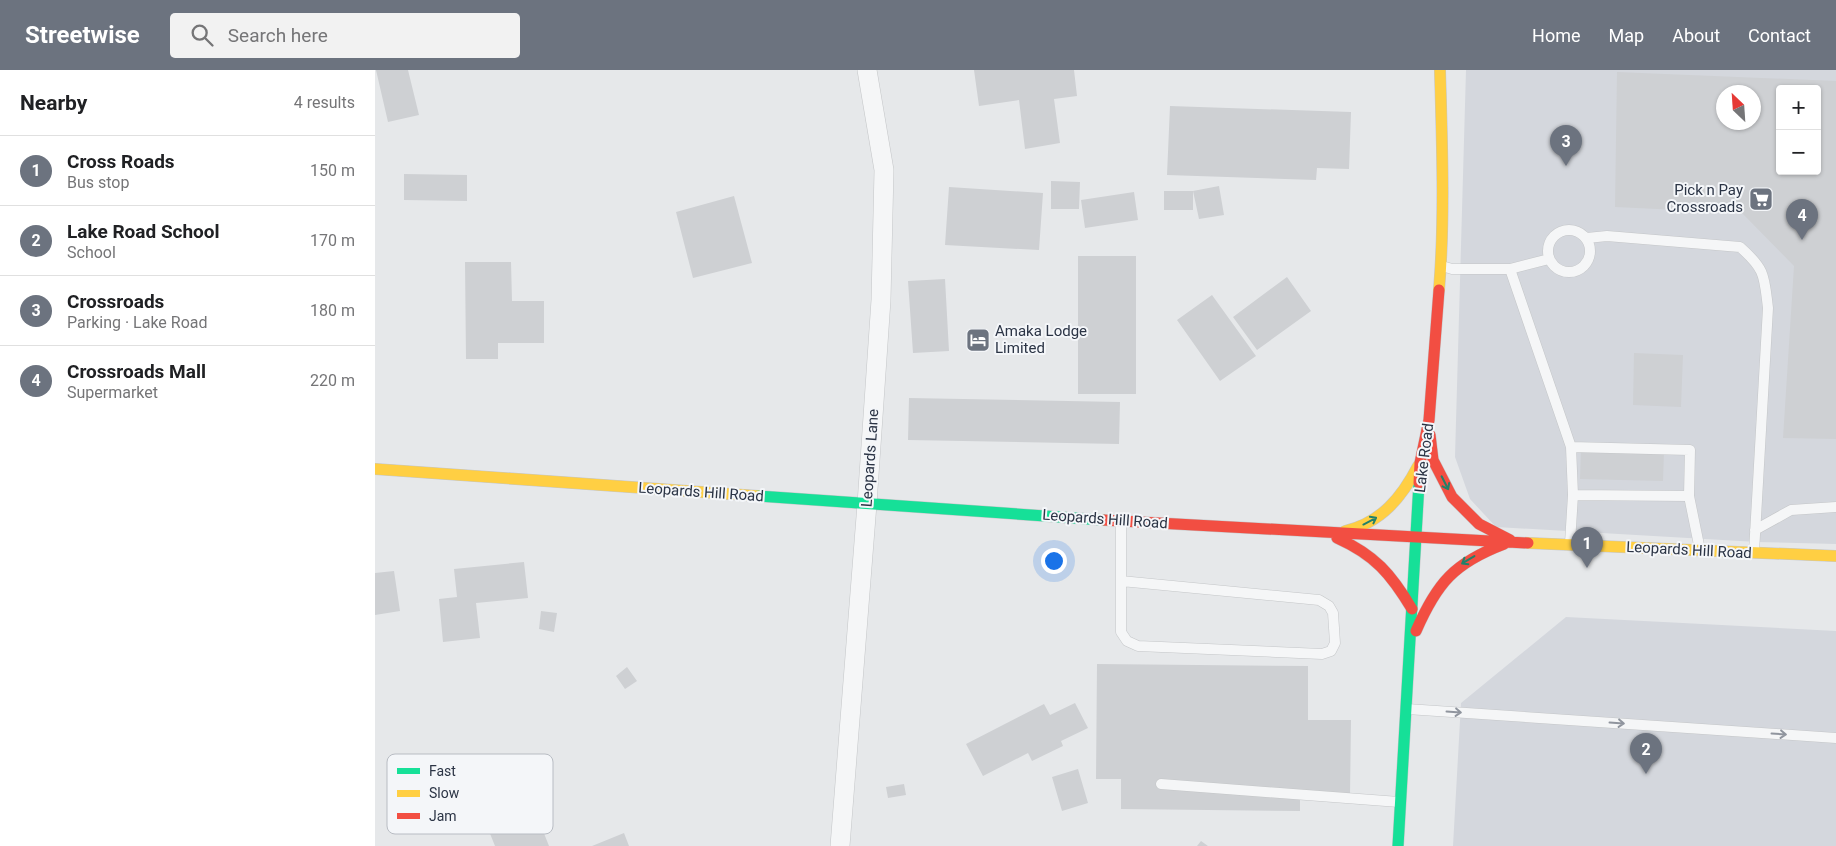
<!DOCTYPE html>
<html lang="en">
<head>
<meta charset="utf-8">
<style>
	:root { --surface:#fff; --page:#f2f2f2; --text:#202124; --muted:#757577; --line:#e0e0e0; --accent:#6c737f }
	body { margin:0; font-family:Roboto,sans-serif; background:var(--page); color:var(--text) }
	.controls { position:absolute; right:15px; top:15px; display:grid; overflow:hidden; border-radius:5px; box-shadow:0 1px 4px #0004 }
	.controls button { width:45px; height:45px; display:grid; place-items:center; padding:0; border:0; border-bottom:1px solid var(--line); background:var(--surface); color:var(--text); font:25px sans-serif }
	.compass { position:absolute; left:1341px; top:15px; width:45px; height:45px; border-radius:50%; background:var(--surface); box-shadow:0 1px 4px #0004; rotate:335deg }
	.you { position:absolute; left:678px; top:490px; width:18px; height:18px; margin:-12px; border:4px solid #fff; border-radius:50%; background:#1a73e8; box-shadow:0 0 0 8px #1a73e833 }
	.badge { display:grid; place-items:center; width:32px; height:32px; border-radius:50%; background:var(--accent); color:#fff; font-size:16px; font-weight:700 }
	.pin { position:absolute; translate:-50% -41px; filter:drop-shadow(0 1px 2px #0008) }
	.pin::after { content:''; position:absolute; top:26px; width:18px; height:15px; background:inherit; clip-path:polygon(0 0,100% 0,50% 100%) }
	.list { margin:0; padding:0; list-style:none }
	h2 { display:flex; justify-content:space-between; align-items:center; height:65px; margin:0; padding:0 20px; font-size:21px }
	h2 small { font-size:16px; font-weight:400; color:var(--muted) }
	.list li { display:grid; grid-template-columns:32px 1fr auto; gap:15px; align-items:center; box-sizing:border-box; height:70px; padding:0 20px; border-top:1px solid var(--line) }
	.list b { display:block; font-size:19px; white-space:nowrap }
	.list p { margin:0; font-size:16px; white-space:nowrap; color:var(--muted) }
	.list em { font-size:16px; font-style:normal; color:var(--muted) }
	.icon { flex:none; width:28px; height:28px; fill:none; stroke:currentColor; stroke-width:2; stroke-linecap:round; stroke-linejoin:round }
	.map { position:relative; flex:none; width:1461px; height:776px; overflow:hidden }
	header { display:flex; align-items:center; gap:30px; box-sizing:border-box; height:70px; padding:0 25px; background:var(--accent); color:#fff }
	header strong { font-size:24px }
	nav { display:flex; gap:28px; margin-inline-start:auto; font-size:18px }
	.search { width:350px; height:45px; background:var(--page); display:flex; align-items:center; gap:12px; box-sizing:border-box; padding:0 18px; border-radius:5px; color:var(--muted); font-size:19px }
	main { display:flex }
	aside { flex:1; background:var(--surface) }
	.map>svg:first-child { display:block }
</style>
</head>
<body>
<header>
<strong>Streetwise</strong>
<div class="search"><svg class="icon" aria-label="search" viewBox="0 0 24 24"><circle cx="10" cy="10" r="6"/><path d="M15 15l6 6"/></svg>Search here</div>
<nav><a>Home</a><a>Map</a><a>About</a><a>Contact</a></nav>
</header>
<main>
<aside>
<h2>Nearby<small>4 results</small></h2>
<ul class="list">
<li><span class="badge">1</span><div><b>Cross Roads</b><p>Bus stop</p></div><em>150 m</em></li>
<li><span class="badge">2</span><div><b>Lake Road School</b><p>School</p></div><em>170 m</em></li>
<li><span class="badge">3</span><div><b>Crossroads</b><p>Parking · Lake Road</p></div><em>180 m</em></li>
<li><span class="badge">4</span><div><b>Crossroads Mall</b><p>Supermarket</p></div><em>220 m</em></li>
</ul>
</aside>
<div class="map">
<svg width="1461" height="776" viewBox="0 0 1461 776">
	<rect width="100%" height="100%" fill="#e6e8ea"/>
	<path fill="#d4d7dd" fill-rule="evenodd" d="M1091 0H1461V474L1382 472 1121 457 1095 429 1080 387ZM1405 19H1442V101H1405ZM1348 22H1378V52H1348Z
		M1191 547 1461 561V776H1078L1086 633Z"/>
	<path fill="#ced0d3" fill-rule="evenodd" d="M1 0H33L44 45 13 52Z
		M599 0H699L702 26 679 29 685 73 650 79 644 30 604 36Z
		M1242 2 1461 11V369L1408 368 1419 196 1367 143 1240 137ZM1405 19H1442V101H1405ZM1348 22H1378V52H1348Z
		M795 36 976 42 974 99 942 98 941 110 792 105Z
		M29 104 92 105V131L29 130Z
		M676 111 705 112 704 139H676Z
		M844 116 849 145 824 149 818 121Z
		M574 117 668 123 664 180 570 175Z
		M789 121H818V140H789Z
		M759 122 763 150 710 158 706 130Z
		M359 126 377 193 318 208 301 142Z
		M703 186H761V324H703Z
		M90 192H136L137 231H169V273H123V289H91Z
		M912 207 936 241 882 280 858 247Z
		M570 209 574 281 538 283 533 211Z
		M837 225 881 286 845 311 802 250Z
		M1259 283 1308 285 1306 337 1258 335Z
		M534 328 745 332 744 374 533 370Z
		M1206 380 1289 382 1288 411 1205 409Z
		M149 492 153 528 101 533 105 568 68 572 64 529 82 527 79 499Z
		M19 501 25 541 0 545V503Z
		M166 541 182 543 179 562 164 559Z
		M722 594 933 596V650H976L975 726 925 725V741L746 739V709H721Z
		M252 597 262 611 250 619 241 606Z
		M700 633 713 658 686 671 688 676 657 691 653 683 608 706 591 674 669 634 675 645Z
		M703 699 713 733 687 741 677 707Z
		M529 714 531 725 513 728 511 717Z
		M157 733 174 776H120L110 751Z
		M249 763 254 776H217Z
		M826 771 833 776H822Z"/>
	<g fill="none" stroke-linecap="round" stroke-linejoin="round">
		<g stroke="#c4c6c8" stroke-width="11">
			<path id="lane" d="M1173 181a21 21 0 1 1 42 0a21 21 0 1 1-42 0Z
				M1212 168 1232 166 1365 177C1391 200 1389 206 1393 238L1379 482
				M1067 196 1077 199H1135L1174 189
				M1135 199 1196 377 1198 425 1195 473
				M1196 377 1315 380 1314 426
				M1198 425 1314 426 1325 480
				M1380 460 1416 440 1461 437
				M746 511 944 530 954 536 958 543 960 573 956 581 947 584 763 576 752 571 746 562V451
				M1032 639 1461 668
				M786 714 1024 732"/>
		</g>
		<g stroke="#c4c6c8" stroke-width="20">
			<path id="street" d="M465 776 492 434 506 230 509 100 492 0"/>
		</g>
		<g stroke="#c4c6c8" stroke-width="12">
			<path id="fast" d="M383 426 728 450
				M1023 776 1044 413"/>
		</g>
		<g stroke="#c4c6c8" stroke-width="12">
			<path id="slow" d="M1064 220C1070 147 1067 73 1065 0
				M0 399 383 426
				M970 461C1006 453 1027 427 1043 396
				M1153 473 1461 486"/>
		</g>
		<g stroke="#c4c6c8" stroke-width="12">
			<path id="jam" d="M1055 365 1058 390 1077 427 1104 454 1135 470
				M1044 413 1045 393 1054 350 1064 220
				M728 450 1153 473
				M962 468C1000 485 1016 504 1037 539
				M1041 561C1062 513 1079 493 1129 474"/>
		</g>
		<use href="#lane" stroke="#f5f6f7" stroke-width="10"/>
		<use href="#street" stroke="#f5f6f7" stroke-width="19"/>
		<use href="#fast" stroke="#16e098" stroke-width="11"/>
		<use href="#slow" stroke="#ffcf43" stroke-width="11"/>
		<use href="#jam" stroke="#f24e42" stroke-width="11"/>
	</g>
	<defs><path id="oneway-shaft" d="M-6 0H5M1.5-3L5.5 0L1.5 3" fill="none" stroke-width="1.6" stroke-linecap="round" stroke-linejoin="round" transform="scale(1.25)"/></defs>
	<g stroke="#22816a">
		<use href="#oneway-shaft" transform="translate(1070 413) rotate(63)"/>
		<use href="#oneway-shaft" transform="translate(995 451) rotate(-28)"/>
		<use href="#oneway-shaft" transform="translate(1093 490) rotate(149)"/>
	</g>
	<g stroke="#90959e">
		<use href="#oneway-shaft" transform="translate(1079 642) rotate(4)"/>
		<use href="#oneway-shaft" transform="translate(1242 653) rotate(4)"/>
		<use href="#oneway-shaft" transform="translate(1404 664) rotate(4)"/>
	</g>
	<defs>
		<g id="supermarket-square" transform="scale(1.25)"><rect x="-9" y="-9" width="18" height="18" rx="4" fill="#6c737f" stroke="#f4f6f9"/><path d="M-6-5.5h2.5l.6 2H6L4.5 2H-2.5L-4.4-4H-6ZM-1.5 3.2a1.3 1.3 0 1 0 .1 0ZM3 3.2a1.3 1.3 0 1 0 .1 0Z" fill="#fff"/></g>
		<g id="hotel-square" transform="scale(1.25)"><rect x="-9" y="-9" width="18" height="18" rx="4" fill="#6c737f" stroke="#f4f6f9"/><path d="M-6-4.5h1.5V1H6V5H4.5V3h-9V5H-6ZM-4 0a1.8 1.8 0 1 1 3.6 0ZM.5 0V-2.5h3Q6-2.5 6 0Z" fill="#fff"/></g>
	</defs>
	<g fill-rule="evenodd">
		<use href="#supermarket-square" x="1386" y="129"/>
		<use href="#hotel-square" x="603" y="270"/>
	</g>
	<g text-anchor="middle" stroke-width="4" stroke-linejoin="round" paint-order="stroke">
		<g font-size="15" fill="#2b3445" stroke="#f4f6f9" text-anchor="end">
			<text x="1368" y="125">Pick n Pay<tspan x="1368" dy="17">Crossroads</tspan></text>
			<text x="620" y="266" text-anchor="start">Amaka Lodge<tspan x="620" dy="17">Limited</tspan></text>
		</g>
		<g font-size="15" fill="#2b3445" stroke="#f4f6f9">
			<text transform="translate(495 388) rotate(-86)" y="5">Leopards Lane</text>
			<text transform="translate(1049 388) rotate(-83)" y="5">Lake Road</text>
			<text transform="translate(326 422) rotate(4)" y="5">Leopards Hill Road</text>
			<text transform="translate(730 449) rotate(4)" y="5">Leopards Hill Road</text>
			<text transform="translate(1314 480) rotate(3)" y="5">Leopards Hill Road</text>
		</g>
	</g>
	<rect x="12" y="684" width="166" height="80" rx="8" fill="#f4f6f9" stroke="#b8bcc3" stroke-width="1"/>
	<rect x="22" y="698" width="23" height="6" fill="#16e098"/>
	<rect x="22" y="720" width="23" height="7" fill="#ffcf43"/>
	<rect x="22" y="743" width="23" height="6" fill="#f24e42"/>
	<g font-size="14" fill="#2b3445">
		<text x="54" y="706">Fast</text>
		<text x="54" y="728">Slow</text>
		<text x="54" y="751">Jam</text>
	</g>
</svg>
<div class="controls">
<button>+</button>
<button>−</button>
</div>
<svg class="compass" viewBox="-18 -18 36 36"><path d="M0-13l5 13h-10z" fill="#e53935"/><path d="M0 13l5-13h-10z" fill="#757577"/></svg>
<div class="you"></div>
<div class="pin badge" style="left:1212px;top:498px">1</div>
<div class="pin badge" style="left:1271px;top:704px">2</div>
<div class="pin badge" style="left:1191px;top:96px">3</div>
<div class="pin badge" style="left:1427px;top:170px">4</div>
</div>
</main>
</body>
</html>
